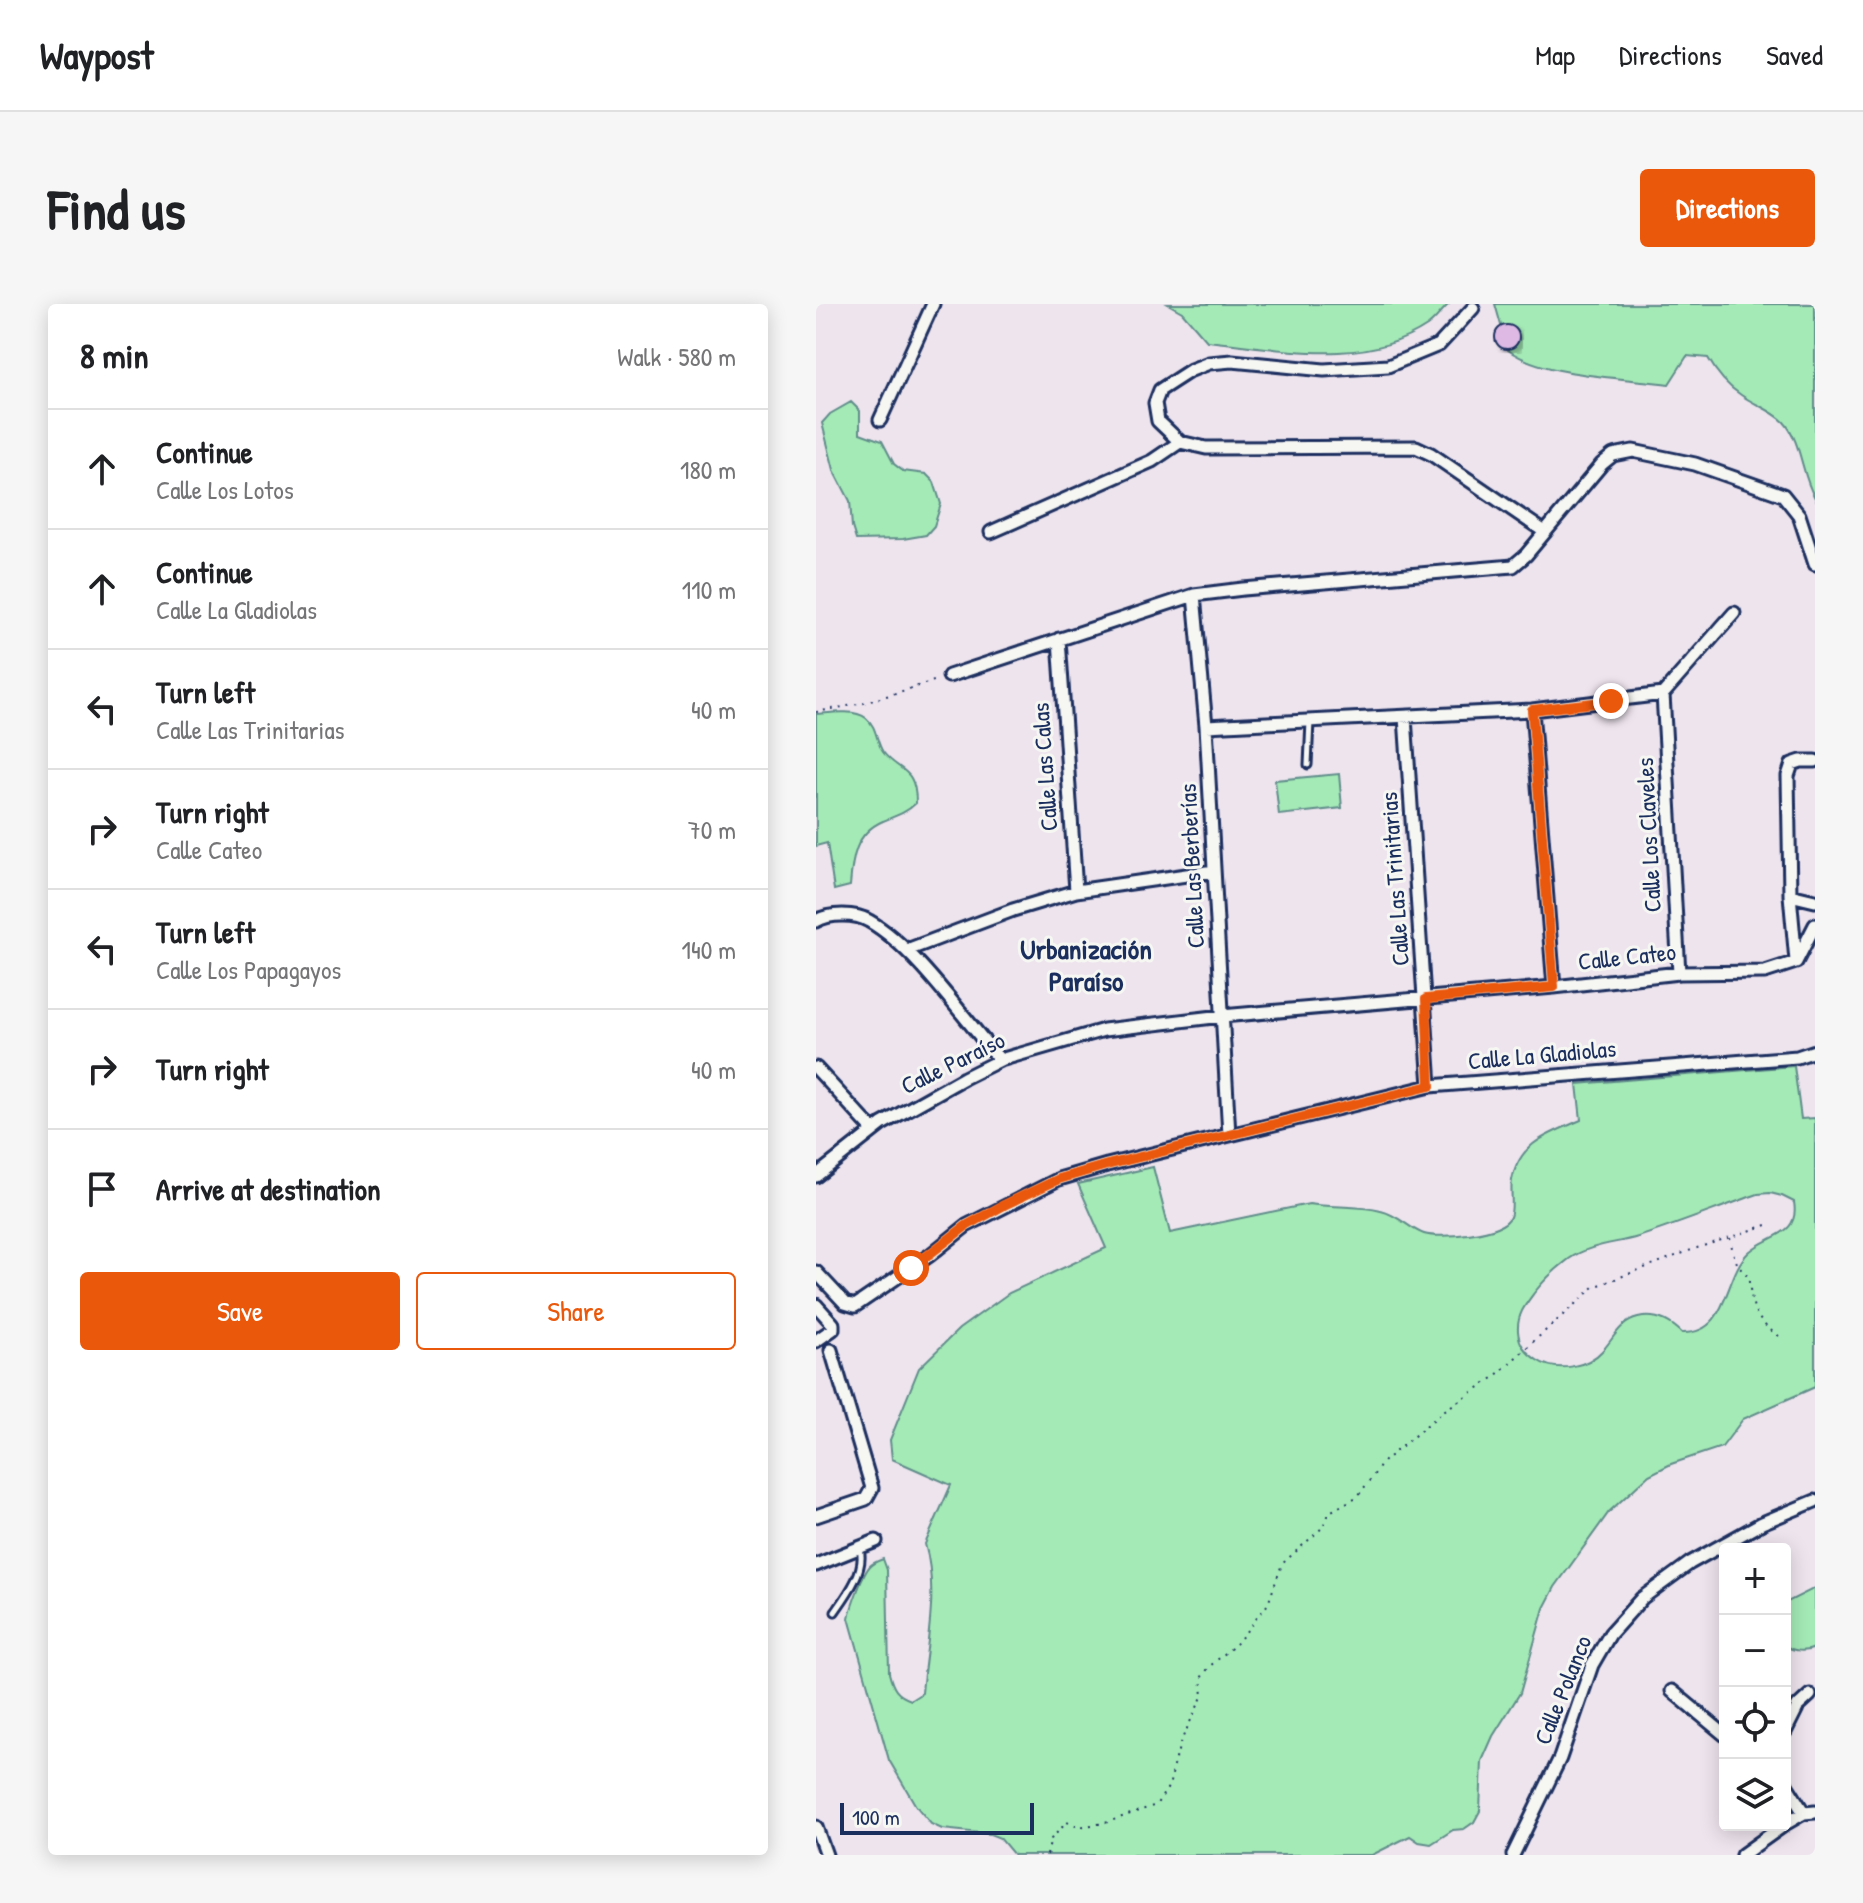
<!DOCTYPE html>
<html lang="en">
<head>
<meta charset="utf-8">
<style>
	:root { --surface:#fff; --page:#f6f6f6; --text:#202124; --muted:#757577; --line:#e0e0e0; --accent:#ea580c }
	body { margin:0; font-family:"Patrick Hand",sans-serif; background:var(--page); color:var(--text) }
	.controls { position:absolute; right:24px; bottom:24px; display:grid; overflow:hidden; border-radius:8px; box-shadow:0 4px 20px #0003 }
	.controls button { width:72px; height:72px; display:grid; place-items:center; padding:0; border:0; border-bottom:2px solid var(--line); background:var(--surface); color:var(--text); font:40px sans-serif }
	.scale { position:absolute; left:24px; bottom:20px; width:194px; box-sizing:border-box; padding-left:8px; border:4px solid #1b2f5e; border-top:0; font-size:22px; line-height:28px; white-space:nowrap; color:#1b2f5e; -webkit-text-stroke:6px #f6f6f2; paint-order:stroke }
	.stop { position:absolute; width:24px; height:24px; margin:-18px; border:6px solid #ea580c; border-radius:50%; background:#fff }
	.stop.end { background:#ea580c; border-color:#fff; box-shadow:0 2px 8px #0008 }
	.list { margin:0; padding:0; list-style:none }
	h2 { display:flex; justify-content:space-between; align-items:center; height:104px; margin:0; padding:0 32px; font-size:34px }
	h2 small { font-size:26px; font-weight:400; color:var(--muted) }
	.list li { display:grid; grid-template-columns:52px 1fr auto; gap:24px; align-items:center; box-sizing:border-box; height:120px; padding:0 32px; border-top:2px solid var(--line) }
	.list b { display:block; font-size:30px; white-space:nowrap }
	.list p { margin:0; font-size:26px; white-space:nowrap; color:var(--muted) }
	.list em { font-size:26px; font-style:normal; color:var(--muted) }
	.actions { display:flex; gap:16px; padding:24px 32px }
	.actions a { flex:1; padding:18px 0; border:2px solid var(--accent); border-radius:8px; text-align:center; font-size:28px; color:var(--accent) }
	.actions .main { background:var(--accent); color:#fff }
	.icon { flex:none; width:44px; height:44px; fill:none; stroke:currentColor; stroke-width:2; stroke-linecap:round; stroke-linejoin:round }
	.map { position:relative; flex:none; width:999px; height:1551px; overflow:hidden; border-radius:8px }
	header { display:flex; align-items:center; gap:48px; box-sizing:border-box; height:112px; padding:0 40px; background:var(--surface); border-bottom:2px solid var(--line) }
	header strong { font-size:38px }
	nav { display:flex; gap:44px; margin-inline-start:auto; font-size:28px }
	.intro { display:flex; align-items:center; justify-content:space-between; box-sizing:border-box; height:192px; padding:0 48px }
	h1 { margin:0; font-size:56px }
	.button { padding:20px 36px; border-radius:8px; background:var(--accent); color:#fff; font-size:28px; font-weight:700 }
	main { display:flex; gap:48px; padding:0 48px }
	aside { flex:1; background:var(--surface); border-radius:8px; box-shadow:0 4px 20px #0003 }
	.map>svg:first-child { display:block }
</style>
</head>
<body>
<header>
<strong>Waypost</strong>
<nav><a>Map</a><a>Directions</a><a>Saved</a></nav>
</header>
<div class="intro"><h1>Find us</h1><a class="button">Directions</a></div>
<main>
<aside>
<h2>8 min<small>Walk · 580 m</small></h2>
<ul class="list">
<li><svg class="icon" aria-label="ahead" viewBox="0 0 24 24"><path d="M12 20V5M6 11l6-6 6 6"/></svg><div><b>Continue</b><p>Calle Los Lotos</p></div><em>180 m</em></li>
<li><svg class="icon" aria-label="ahead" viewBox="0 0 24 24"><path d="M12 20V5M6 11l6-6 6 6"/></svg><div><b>Continue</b><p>Calle La Gladiolas</p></div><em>110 m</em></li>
<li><svg class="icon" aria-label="left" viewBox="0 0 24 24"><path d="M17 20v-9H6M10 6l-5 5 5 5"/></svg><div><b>Turn left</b><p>Calle Las Trinitarias</p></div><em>40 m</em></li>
<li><svg class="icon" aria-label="right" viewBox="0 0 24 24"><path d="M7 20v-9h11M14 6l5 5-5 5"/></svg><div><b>Turn right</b><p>Calle Cateo</p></div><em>70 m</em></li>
<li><svg class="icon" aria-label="left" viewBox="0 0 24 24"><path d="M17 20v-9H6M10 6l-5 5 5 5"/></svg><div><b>Turn left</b><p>Calle Los Papagayos</p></div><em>140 m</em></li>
<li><svg class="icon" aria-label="right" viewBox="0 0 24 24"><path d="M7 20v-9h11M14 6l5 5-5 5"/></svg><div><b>Turn right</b></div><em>40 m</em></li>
<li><svg class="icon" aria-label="arrive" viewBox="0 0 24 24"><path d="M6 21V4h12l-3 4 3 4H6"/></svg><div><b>Arrive at destination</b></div></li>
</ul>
<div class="actions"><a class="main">Save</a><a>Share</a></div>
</aside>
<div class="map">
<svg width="999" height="1551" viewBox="0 0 999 1551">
	<defs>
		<filter id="shadow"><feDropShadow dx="4.5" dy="4.5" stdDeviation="2" flood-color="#0004"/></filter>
	</defs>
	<rect width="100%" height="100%" fill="#eee4ee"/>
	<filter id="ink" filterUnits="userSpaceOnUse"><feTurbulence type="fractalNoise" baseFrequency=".0125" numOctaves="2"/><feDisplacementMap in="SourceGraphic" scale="16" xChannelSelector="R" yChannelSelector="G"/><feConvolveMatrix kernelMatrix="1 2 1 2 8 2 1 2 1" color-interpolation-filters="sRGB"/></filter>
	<g filter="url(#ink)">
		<path fill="#a4eab6" stroke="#608c8a" stroke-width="2" fill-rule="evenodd" d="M352 0H633C625 7 620 16 611 22 547 65 462 44 391 37L366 8Z
			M679 0H999V194C985 171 986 138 968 118 956 106 939 101 925 91 911 82 900 68 892 54L871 52 853 80C809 74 727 72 692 46Z
			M35 98 44 107V129L66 137 78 160 87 167 110 170 118 178 125 200 118 222 110 231 87 235 40 236 36 223 34 197 18 166 6 119 14 110Z
			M0 410C14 409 38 405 50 414 61 422 60 438 67 448 83 469 100 462 100 499 90 509 80 512 67 517 39 529 36 555 34 582L18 586 11 539 0 542Z
			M523 470 526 504 463 511 459 476Z
			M978 762 985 815 999 814V1083L927 1115 906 1143 855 1160 833 1171 793 1208 739 1283 728 1304 704 1389 677 1432 666 1457 664 1507 658 1518 648 1525 637 1526 615 1540 603 1538 594 1532 556 1551H198L184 1534 174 1530 126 1525 115 1520 100 1502 73 1456 33 1314C35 1303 47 1269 54 1262 58 1258 62 1257 67 1255L71 1266 73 1369C77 1385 81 1391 95 1396L106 1389C110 1340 123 1289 109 1240L135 1181 76 1155 74 1136 103 1064 143 1025 193 989 290 944 262 880 337 863 354 929 493 900C517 904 542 901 565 907 583 911 593 925 608 930 623 935 687 930 694 913 698 903 694 887 696 876 704 837 734 830 765 816L761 780ZM954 889 966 892 978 898C984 933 952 930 933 948 907 972 914 1030 866 1029 854 1017 839 1010 822 1014 804 1018 798 1034 787 1046 771 1064 740 1069 721 1056 709 1048 703 1040 702 1027 701 1011 709 1001 718 989 728 976 741 964 753 955 775 940 798 940 822 933 863 920 902 904 942 890Z
			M999 1284V1344C990 1348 976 1348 969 1341V1299Z"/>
		<path fill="#ddb9e4" stroke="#1b2f5e" stroke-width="2" filter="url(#shadow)" d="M679 33a12 12 0 1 1 24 0a12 12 0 1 1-24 0Z"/>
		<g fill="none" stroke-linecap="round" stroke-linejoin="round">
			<g stroke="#1b2f5e" stroke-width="11">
				<path id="service" d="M492 461 494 417
					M19 1308C31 1291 50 1266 44 1245"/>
			</g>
			<g stroke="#1b2f5e" stroke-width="17">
				<path id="minor" d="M657 4 623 41 572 62 508 66 416 57 393 59 375 66 344 86 339 99 342 117 364 138 390 144 600 143 615 150 729 228
					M64 116 117 0
					M175 228 336 157 364 138
					M378 291 390 422 413 831
					M243 335 260 587
					M133 372 378 291 427 285 697 262 710 251 786 160 797 151 817 147 879 160 967 191 983 211 999 260
					M847 390 863 669
					M716 406 738 683
					M589 413 614 782
					M390 422 716 406 847 390 918 309
					M974 591 999 597
					M0 617C13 609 40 609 53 617 99 643 148 715 184 756
					M91 646 197 606 260 587 398 567
					M980 657 974 591 972 472 976 460 985 457H999
					M0 764 57 826
					M0 872 66 820 148 774 184 756 288 726 406 712 738 683 863 669 949 668 980 658 999 621
					M0 968 29 999 39 1002 114 951 150 922 243 875 291 861 614 782 981 753 999 747
					M0 1001 17 1020V1025L0 1037
					M0 1212 50 1195 56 1184 15 1046
					M0 1261 60 1237
					M856 1387 909 1431
					M969 1428 982 1402 994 1391
					M969 1479 988 1509
					M969 1520 988 1509 999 1508
					M0 1523 10 1551
					M697 1551 744 1454 776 1361 794 1330 826 1294 874 1259 946 1219 999 1197
					M926 1551 968 1521"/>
			</g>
			<path stroke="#1b2f5e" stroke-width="2" stroke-dasharray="2 6" stroke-linecap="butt" d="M0 408 48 399 121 376
				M914 934C917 949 919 962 932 972 937 1001 935 1014 963 1032
				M231 1551 235 1535 251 1518 262 1523 289 1519 340 1501 353 1482 364 1439 387 1391 385 1374 394 1362 420 1340 452 1300 466 1260 506 1224 514 1208 542 1192 568 1157 629 1106 677 1074 778 983 878 945 954 920"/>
			<use href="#service" stroke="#f6f6f2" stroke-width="5"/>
			<use href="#minor" stroke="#f6f6f2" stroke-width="11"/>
		</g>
	</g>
	<g fill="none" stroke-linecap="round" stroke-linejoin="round" filter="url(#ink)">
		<path stroke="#ea580c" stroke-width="10" d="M95 964 150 922 188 901 243 875 291 861 614 782 610 695 738 683 716 406 795 397"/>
	</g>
	<g text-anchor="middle" stroke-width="6" stroke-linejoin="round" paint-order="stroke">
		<g font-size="24" fill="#1b2f5e" stroke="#f6f6f2">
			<text transform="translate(229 463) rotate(-94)" y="8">Calle Las Calas</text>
			<text transform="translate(833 531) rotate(-93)" y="8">Calle Los Claveles</text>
			<text transform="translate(376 562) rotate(-93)" y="8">Calle Las Berberías</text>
			<text transform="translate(579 575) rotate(-94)" y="8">Calle Las Trinitarias</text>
			<text transform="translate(811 653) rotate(-6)" y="8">Calle Cateo</text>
			<text transform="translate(726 751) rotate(-5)" y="8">Calle La Gladiolas</text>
			<text transform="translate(137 759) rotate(-26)" y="8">Calle Paraíso</text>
			<text transform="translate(747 1386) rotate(-68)" y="8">Calle Polanco</text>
		</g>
		<g font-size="28" font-weight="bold" fill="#1b2f5e" stroke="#f6f6f2">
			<text x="270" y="655">Urbanización<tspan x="270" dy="32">Paraíso</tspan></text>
		</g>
	</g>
</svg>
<div class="controls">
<button>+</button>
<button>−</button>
<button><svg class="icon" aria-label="locate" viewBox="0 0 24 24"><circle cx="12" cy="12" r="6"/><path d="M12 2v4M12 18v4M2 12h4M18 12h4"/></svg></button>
<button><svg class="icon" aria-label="layers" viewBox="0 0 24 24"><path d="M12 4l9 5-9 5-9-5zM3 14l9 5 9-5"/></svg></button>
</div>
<div class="scale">100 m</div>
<div class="stop" style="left:95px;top:964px"></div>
<div class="stop end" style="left:795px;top:397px"></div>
</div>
</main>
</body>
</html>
